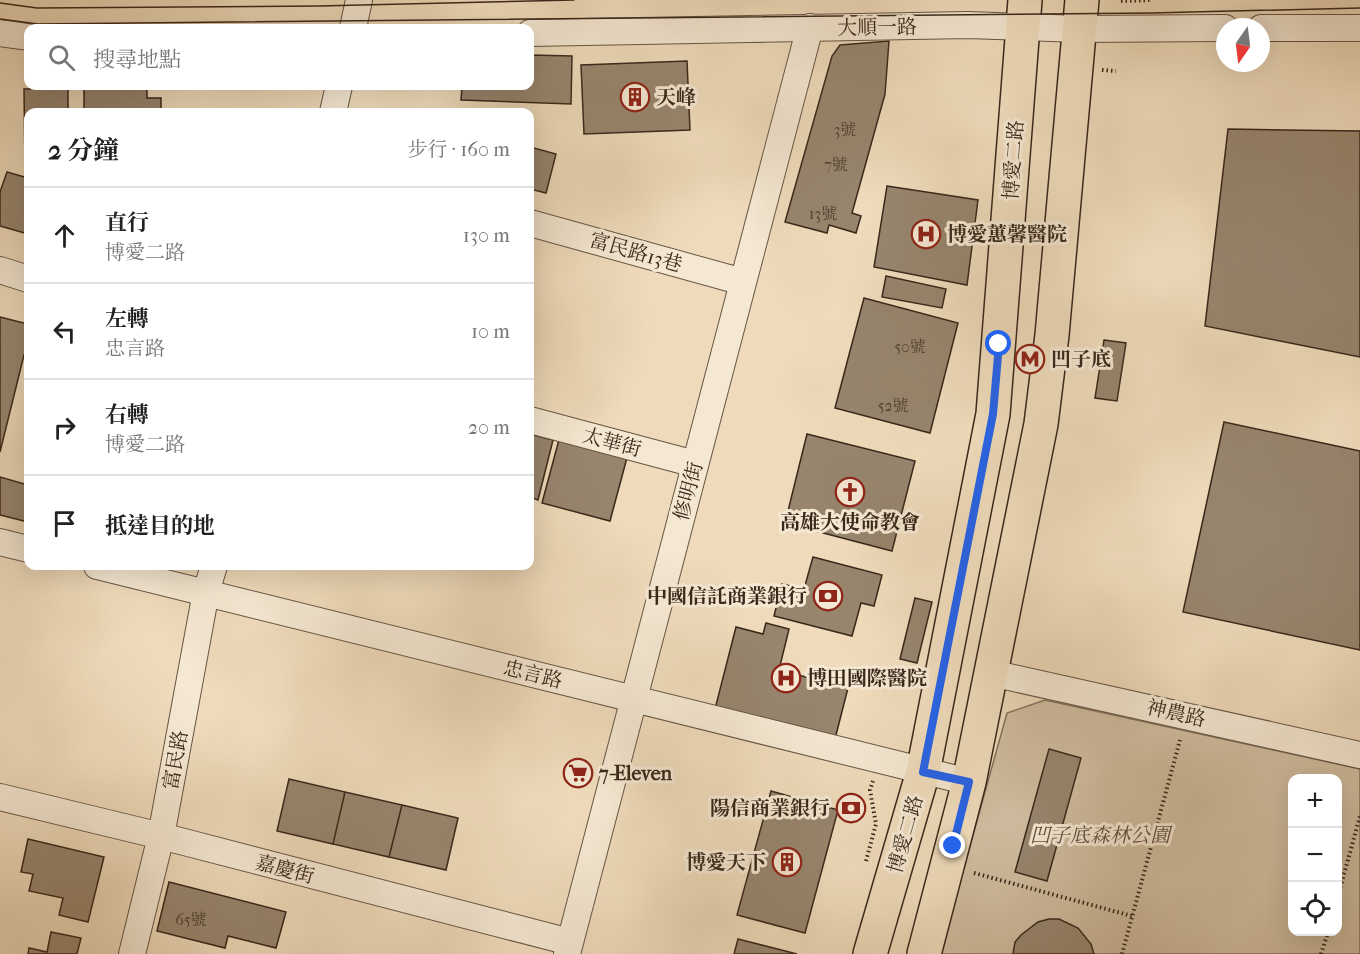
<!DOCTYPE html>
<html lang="zh-TW">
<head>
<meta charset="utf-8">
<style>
	:root { --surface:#fff; --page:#f6f6f6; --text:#222; --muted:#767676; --line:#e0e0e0 }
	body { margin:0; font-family:"IM FELL French Canon","Noto Serif TC",serif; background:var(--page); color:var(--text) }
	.controls { position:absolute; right:18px; bottom:18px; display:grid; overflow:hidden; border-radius:12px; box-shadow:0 6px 24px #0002 }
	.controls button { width:54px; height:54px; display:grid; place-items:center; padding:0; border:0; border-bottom:2px solid var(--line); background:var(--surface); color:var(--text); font:30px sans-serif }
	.compass { position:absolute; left:1216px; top:18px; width:54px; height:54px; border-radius:50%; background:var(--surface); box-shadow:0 6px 24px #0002; rotate:194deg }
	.stop { position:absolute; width:18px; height:18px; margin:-14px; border:4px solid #2563eb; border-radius:50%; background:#fff }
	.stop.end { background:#2563eb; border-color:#fff; box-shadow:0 2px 6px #0008 }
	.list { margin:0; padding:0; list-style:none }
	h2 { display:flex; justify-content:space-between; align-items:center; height:78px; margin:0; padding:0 24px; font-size:26px }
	h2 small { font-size:20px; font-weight:400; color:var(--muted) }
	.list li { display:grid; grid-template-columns:39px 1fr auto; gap:18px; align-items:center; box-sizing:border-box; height:96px; padding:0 24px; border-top:2px solid var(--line) }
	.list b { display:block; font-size:22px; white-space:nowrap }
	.list p { margin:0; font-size:20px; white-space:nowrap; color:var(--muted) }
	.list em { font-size:20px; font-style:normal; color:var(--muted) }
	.icon { flex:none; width:33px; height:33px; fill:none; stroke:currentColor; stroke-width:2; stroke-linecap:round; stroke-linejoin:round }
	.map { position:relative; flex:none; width:1360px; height:954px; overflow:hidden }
	.search { position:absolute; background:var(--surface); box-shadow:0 6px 24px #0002; left:24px; top:24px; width:510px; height:66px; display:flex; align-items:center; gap:15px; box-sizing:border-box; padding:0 21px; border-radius:12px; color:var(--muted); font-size:22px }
	.panel { position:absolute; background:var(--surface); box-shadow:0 6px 24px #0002; left:24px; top:108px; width:510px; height:462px; border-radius:12px }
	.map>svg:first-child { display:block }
</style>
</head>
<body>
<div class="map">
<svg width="1360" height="954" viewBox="0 0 1360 954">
	<rect width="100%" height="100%" fill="#efdbbb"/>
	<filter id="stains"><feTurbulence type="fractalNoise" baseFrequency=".00333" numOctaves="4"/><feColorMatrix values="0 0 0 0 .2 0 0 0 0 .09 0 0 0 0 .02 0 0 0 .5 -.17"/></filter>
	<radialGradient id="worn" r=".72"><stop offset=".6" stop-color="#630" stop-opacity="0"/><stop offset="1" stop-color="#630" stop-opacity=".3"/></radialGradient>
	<path fill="#d0bda0" stroke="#84725e" stroke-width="1.5" fill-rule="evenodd" d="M1045 700 1360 769V954H940L1007 713ZM1292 778H1338V932H1292Z"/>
	<path fill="#97856e" stroke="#38281b" stroke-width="1.5" d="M889 41 885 94 852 213 861 216 856 233 829 225 827 233 785 222 832 56 840 45Z
		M530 55 572 56 571 104 461 100 462 86H530Z
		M687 61 690 130 584 134 581 65Z
		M84 86H147V98H161V112H84Z
		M68 88V112H28V167L25 168 24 89Z
		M1228 129 1360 131V357L1205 326Z
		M530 147 556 154 546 193 530 189Z
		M7 172 28 178V234L0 226V192Z
		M887 186 978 200 967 285 874 267Z
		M886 276 946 289 942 308 882 297Z
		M864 298 958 323 930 433 835 408Z
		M0 317 28 324V356L24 355 0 452Z
		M1104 340 1126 343 1117 401 1095 398Z
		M1224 422 1360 451V650L1183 612Z
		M530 434 553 440 538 500 530 497Z
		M807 434 915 461 892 551 785 523Z
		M560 436 628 454 610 521 542 503Z
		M0 477 28 485V522L0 515Z
		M813 557 882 575 874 606 861 603 852 636 774 616 782 584 804 589Z
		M915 598 932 602 917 663 900 659Z
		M766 623 789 629 779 670 848 688 835 739 715 709 736 627 763 634Z
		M1049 749 1081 758 1047 881 1015 872Z
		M289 779 345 792 333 844 277 831Z
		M771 791 838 810 805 933 737 915Z
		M345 792 402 805 389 857 333 844Z
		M402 805 458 818 446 870 389 857Z
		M28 839 104 857 88 922 59 915 63 898 29 891 33 874 21 872Z
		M169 882 286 912 276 948 228 936 225 948 157 931Z
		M1049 919H1059L1078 928 1091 944 1094 954H1013L1015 942 1021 935 1038 922Z
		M51 932 81 938 77 954H28L29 948 47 952Z
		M738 939 797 954H734Z"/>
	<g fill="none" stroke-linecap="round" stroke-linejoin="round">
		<g stroke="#665543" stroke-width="28">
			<path id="minor" d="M353 28 359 0
				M1261 28H1360
				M0 33 28 37
				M530 33 968 25 1080 29 1225 28
				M333 112 339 86
				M530 223 743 282
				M0 270 28 279
				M530 420 695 464
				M0 542 28 549
				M97 566 969 782
				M991 673 1360 755
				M0 797 161 836 570 942
				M132 954 161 836 206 592 214 566
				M567 954 810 27"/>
		</g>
		<g stroke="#38281b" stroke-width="36">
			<path id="major" d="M870 954 923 772 993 414 1025 0
				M924 954 969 782 1041 424 1052 335 1082 0"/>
		</g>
		<path stroke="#38281b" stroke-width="4" stroke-dasharray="1.5 3" stroke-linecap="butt" d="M1121 1 1150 0
			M1102 70 1116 71
			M866 861 876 824 870 790 873 781
			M974 873 1132 916
			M1338 896 1360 816
			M1122 954 1180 740
			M1321 954 1328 932"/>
		<use href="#minor" stroke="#f5e8d3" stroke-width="26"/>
		<use href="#major" stroke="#efdbbb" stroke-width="33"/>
		<path stroke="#38281b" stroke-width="1.5" d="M0 3 37 8 319 6 574 0
			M0 19 38 24 1151 13 1360 8"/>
	</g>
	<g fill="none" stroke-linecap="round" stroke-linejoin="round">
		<path stroke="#2563eb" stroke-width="8" d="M953 846 969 782 923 772 993 414 999 344"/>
	</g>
	<defs>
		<g id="building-ring" transform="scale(1.5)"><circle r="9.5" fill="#f5e8d3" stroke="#8f2418" stroke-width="1.5"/><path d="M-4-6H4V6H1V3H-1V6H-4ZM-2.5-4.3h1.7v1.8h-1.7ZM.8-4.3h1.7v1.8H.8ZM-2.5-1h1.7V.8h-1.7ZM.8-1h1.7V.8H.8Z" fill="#8f2418"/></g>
		<g id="hospital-ring" transform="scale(1.5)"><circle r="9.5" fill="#f5e8d3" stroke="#8f2418" stroke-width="1.5"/><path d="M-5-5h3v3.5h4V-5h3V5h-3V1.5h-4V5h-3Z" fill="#8f2418"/></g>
		<g id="metro-ring" transform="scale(1.5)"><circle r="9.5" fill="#f5e8d3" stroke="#8f2418" stroke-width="1.5"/><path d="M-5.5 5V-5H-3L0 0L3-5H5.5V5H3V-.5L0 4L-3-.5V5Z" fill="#8f2418"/></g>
		<g id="church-ring" transform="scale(1.5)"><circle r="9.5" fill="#f5e8d3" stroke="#8f2418" stroke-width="1.5"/><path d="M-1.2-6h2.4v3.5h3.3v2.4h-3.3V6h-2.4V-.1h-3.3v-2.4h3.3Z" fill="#8f2418"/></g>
		<g id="bank-ring" transform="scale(1.5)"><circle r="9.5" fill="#f5e8d3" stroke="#8f2418" stroke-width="1.5"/><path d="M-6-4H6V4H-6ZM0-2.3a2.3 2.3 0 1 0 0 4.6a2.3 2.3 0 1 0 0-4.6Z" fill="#8f2418"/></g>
		<g id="supermarket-ring" transform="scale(1.5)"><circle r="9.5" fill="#f5e8d3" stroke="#8f2418" stroke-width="1.5"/><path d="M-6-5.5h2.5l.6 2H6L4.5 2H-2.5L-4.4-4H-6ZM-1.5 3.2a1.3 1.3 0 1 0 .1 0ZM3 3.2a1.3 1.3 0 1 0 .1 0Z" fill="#8f2418"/></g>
	</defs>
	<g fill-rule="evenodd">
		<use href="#building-ring" x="635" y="97"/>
		<use href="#hospital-ring" x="926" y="234"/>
		<use href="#metro-ring" x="1030" y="359"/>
		<use href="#church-ring" x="850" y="492"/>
		<use href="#bank-ring" x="828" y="596"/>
		<use href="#hospital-ring" x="786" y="678"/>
		<use href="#supermarket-ring" x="578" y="773"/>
		<use href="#bank-ring" x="851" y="808"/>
		<use href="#building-ring" x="787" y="862"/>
	</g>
	<g text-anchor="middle" stroke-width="6" stroke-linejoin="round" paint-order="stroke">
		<g font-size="16" fill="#503f30">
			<text x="845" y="135">3號</text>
			<text x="836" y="170">7號</text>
			<text x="823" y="219">13號</text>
			<text x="910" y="352">50號</text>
			<text x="893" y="411">52號</text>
			<text x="191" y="925">65號</text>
		</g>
		<g font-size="20" fill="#38281b" stroke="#f5e8d3">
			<text transform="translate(877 27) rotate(-1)" y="7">大順一路</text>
			<text transform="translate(1013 160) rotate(-86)" y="7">博愛二路</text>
			<text transform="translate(636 252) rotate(16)" y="7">富民路13巷</text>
			<text transform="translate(612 442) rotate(15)" y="7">太華街</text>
			<text transform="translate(688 491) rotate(-75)" y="7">修明街</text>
			<text transform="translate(533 674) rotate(14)" y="7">忠言路</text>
			<text transform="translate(1176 713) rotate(13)" y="7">神農路</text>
			<text transform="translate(175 760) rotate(-80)" y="7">富民路</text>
			<text transform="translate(905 834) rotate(-74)" y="7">博愛二路</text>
			<text transform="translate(285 869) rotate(15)" y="7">嘉慶街</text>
		</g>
		<g font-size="20" font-weight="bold" fill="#38281b" stroke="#f5e8d3" text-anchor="start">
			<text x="656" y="104">天峰</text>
			<text x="947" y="241">博愛蕙馨醫院</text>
			<text x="1051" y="366">凹子底</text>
			<text x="850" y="529" text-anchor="middle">高雄大使命教會</text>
			<text x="807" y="603" text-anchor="end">中國信託商業銀行</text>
			<text x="807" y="685">博田國際醫院</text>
			<text x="599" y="780">7-Eleven</text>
			<text x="830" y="815" text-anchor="end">陽信商業銀行</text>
			<text x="766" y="869" text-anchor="end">博愛天下</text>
		</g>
		<g font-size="20" font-style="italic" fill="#5e4d3c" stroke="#f5e8d3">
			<text x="1100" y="842">凹子底森林公園</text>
		</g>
	</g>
	<rect width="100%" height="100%" filter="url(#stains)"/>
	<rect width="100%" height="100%" fill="url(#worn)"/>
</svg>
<div class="controls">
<button>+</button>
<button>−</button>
<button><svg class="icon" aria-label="locate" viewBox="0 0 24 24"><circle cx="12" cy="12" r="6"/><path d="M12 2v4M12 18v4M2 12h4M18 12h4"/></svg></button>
</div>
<svg class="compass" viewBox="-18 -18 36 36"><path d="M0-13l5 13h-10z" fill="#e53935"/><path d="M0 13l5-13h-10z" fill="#767676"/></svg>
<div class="stop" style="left:999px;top:344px"></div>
<div class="stop end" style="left:953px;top:846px"></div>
<div class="search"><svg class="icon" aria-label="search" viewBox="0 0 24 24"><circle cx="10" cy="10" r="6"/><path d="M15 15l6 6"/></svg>搜尋地點</div>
<section class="panel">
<h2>2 分鐘<small>步行 · 160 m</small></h2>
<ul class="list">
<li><svg class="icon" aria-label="ahead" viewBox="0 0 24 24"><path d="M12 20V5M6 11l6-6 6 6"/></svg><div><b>直行</b><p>博愛二路</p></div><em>130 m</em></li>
<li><svg class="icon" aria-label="left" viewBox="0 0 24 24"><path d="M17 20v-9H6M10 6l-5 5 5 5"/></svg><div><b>左轉</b><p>忠言路</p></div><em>10 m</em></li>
<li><svg class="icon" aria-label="right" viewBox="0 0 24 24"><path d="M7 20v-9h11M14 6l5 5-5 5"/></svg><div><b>右轉</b><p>博愛二路</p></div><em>20 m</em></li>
<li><svg class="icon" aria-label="arrive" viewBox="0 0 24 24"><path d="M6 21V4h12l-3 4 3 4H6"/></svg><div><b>抵達目的地</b></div></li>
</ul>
</section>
</div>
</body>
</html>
